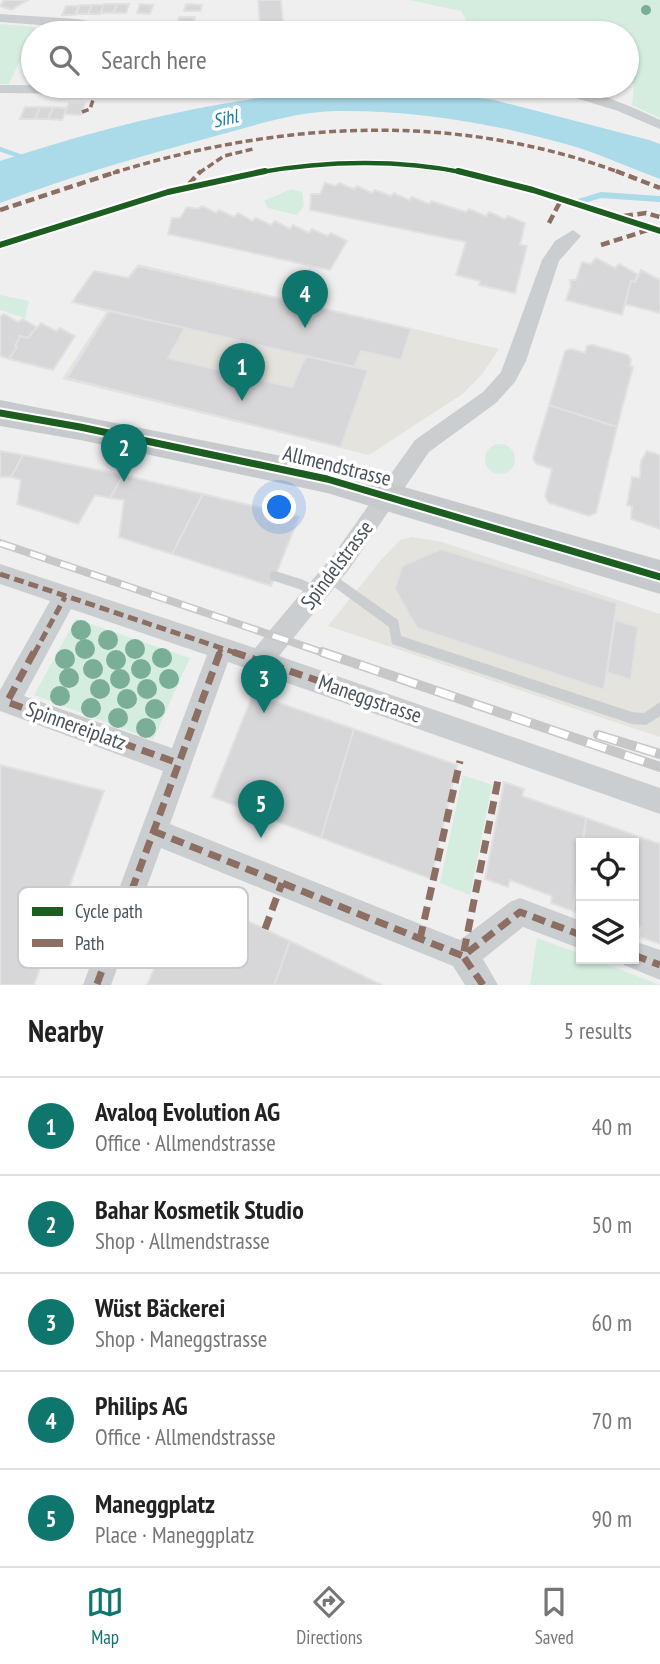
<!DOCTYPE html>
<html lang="en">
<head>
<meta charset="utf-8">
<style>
	:root { --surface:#fff; --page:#f6f6f6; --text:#222; --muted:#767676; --line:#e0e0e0; --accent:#0f766e }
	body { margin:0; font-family:"PT Sans Narrow",sans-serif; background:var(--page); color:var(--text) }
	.controls { position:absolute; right:21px; bottom:21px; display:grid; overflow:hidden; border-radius:0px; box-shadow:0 2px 5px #0004 }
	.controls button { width:63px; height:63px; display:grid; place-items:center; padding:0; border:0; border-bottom:2px solid var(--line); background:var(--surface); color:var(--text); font:35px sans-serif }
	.you { position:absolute; left:280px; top:508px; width:24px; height:24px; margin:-18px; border:5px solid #fff; border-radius:50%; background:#1a73e8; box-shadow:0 0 0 10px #1a73e833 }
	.badge { display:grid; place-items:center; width:46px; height:46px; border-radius:50%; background:var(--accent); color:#fff; font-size:23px; font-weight:700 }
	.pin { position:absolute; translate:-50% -58px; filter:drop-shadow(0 2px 4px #0008) }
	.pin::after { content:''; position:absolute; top:37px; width:24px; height:21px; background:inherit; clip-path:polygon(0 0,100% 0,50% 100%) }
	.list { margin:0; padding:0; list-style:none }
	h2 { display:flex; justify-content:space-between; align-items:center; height:91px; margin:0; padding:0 28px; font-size:30px }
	h2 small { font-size:23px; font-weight:400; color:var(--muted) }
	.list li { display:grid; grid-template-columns:46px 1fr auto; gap:21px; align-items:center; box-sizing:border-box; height:98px; padding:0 28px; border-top:2px solid var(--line) }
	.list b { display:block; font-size:26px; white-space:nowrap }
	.list p { margin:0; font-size:23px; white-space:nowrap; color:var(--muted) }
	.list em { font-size:23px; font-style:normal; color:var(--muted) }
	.icon { flex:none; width:38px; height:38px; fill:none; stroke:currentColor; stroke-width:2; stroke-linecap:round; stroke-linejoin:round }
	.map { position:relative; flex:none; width:660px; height:985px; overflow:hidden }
	.search { position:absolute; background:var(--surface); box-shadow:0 2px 5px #0004; left:21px; right:21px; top:21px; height:77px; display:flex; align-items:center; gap:18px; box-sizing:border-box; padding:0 24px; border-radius:38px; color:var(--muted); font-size:26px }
	.sheet { height:581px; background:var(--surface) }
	nav { display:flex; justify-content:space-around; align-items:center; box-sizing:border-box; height:98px; border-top:2px solid var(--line); background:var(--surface); font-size:19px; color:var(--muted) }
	nav a { display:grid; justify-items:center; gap:4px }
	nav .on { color:var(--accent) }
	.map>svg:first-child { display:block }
</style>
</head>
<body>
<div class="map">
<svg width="660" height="985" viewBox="0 0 660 985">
	<rect width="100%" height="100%" fill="#f0efef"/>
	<path fill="#e4e3dd" d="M138 264 499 349 483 373 464 393 369 455 62 379 106 312 72 302 94 270 128 277Z
		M412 537 442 542 660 614V737L328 626 381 560 400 540Z"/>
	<path fill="#d5eddf" d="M409 0H660V118L632 105 634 85 627 79V33H474L461 11Z
		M0 24 36 27 9 84H0Z
		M291 189 302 192 304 206 297 215 268 208 264 201Z
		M0 295 29 301 25 318 0 310Z
		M485 459a15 15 0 1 1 30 0a15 15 0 1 1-30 0Z
		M76 619 190 658 153 740 34 695Z
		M463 775 492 785 470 895 440 883Z
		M537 938 581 954V959H593L660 985H530Z"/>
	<path fill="#abdae9" d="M357 89 433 92 494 100 649 140 660 144V179C632 169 605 156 576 147 499 124 417 110 336 111 294 112 252 126 212 137 140 156 69 177 0 203V161L19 155C130 120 241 94 357 89Z"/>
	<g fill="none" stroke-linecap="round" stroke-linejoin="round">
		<path stroke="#abdae9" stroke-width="4.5" d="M0 149 25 158"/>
		<path stroke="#abdae9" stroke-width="6" d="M578 202 601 195 660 199"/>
	</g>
	<path fill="#d7d7d9" stroke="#e1e1e2" stroke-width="2" d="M4 0H28L11 10 0 6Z
		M258 0H281L283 23 260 24Z
		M104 4H117L113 13H101Z
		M117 4H129L126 13H113Z
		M140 4 153 5 150 14 137 13Z
		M186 4 202 5 200 11H184Z
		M80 5H92L88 14H76Z
		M92 5H104L100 14H88Z
		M66 6H79L75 15H62Z
		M179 17H195L193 25 177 24Z
		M69 103H85L81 115 64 114Z
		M25 107H40L35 119H20Z
		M40 107H53L48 119H35Z
		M53 107 67 108 62 120 48 119Z
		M325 183 336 186 339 183 354 189 357 186 372 193 375 190 391 196 394 193 409 200 412 197 429 204 431 201 466 212 469 209 486 216 489 212 505 219 508 216 525 223 520 245 527 246 515 293 479 285 480 281 456 275 466 242 310 210 311 194H320Z
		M202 206 216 213 219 210 234 217 238 213 252 221 256 218 271 225 275 221 290 229 293 225 309 233 312 229 327 236 331 233 347 241 330 270 168 234 172 218H180L187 207 198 209Z
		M596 258 615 268 619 264 637 274 635 282 631 281 622 315 566 300 571 286 570 280H576L582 262 591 264Z
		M138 266 411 329 401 360 361 351 354 367 72 302 94 271 128 278Z
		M641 270 660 280V313L625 304 631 281 635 282Z
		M109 311 185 328 168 358 292 387 306 356 368 370 341 447 67 378Z
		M4 314 18 322 23 319 36 327 28 338 20 336 15 346 17 347 9 359 0 356V317Z
		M41 323 56 331 60 328 75 336 53 370 9 359 17 347 15 346 20 336 28 338Z
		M593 345 628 355 631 359 630 366 633 367 617 427 549 405 565 351 571 349 585 353 587 346Z
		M549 405 617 427 596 513 589 516 549 503 545 496 552 469 536 464 533 458Z
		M0 451 23 455 11 477H0Z
		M647 451 660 455V529L631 519 632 507 627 505 632 477 640 478 641 461Z
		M23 455 123 475 110 498 95 495 78 524 17 504 21 480 11 477Z
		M123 475 203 494 172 554 119 537 124 500 110 498Z
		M203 494 299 517 271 586 172 554Z
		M441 549 617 603 604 690 417 628 395 589 402 566Z
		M615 620 638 627 631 680 607 672Z
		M253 694 354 729 321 838 212 797Z
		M354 729 457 765 431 879 321 838Z
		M0 765 104 791 34 985H0Z
		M504 782 524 789 522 796 586 818 573 911 551 903 552 896 510 880 508 887 485 879Z
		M586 818 660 844V944L640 937 641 928 634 926V843H583Z
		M581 853V915L573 911Z
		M187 892 290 941 274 985H147Z
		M290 941 382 985H274Z"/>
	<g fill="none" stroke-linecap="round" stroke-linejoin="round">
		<path fill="#cbced0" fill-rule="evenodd" d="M306 23 308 24V26L281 29 275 33H268L277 26Z
			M275 571 301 579 321 588 323 592 321 596 317 597 299 589 271 580 269 576 271 572Z
			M330 572 398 620 401 636 632 712 644 713 660 702V716L646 725 632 724 392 644 389 627 326 581 324 577 326 573Z"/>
		<path fill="#cbced0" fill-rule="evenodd" d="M0 14 77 19 106 24 109 33H97L95 29 0 22Z
			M0 85 178 86 171 90 82 94 0 93Z
			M544 86C583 84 625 104 660 120V129L618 111 546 89Z
			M573 230 581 236 559 261 526 361 515 382 496 403 429 452 350 568 279 656 660 788V814L228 662 170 824 460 940 510 902 520 898 581 921V949L523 927 483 959 498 985H465L453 966 161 848 111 985H83L163 771 0 711V690L50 601 0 584V564L255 648 334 554 415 440 483 392 501 372 542 260 555 241ZM71 609 207 655 172 748 24 696Z
			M634 941 660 950V980L624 965 621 959H634Z"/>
		<path fill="#c7cacd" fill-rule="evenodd" d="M0 400 327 465 660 560V594L327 493 80 440 0 426Z"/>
		<g stroke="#c6c7c9" stroke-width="8">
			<path id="rail-far1" d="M0 543 327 654"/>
		</g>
		<g stroke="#c6c7c9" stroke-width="10">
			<path id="rail" d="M322 652 660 767
				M598 735 660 754"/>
		</g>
		<use href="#rail-far1" stroke="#fff" stroke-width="5" stroke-dasharray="16" stroke-linecap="butt"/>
		<use href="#rail" stroke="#fff" stroke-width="7" stroke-dasharray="20" stroke-linecap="butt"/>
		<path stroke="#8d6e63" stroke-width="3.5" stroke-dasharray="7 3.5" stroke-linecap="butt" d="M82 112 90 109 93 100 91 89
			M113 173C280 121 455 111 621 173
			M199 173 224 156 253 149"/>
		<path stroke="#8d6e63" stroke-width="4.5" stroke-dasharray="9 4.5" stroke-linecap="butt" d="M616 171 660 188
			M189 184 201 171
			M0 210 119 171
			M624 216 646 213 660 217
			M549 223 561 200
			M601 245 651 229"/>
		<path stroke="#8d6e63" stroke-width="5" stroke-dasharray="10 5" stroke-linecap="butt" d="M0 574 239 654
			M34 654 65 597
			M219 654 221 649"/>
		<path stroke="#8d6e63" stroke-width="7" stroke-dasharray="13 7" stroke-linecap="butt" d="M34 652 7 702 178 763
			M233 652 322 682
			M153 831 463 956 520 912 581 935
			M265 929 282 883
			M420 939 460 761
			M634 955 660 965
			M97 984 220 652
			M483 985 463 956 499 775"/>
		<g stroke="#fff" stroke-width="7">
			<path id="cycleway-far2" d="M255 173C324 161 397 159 466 173"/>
		</g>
		<g stroke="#fff" stroke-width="10">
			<path id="cycleway-far1" d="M458 171 533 190 660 231
				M0 245 168 192 265 171"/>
		</g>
		<g stroke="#fff" stroke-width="11">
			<path id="cycleway" d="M0 413 80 427 327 479 660 577"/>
		</g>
		<use href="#cycleway-far2" stroke="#1b5e20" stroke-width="4.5"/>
		<use href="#cycleway-far1" stroke="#1b5e20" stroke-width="6"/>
		<use href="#cycleway" stroke="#1b5e20" stroke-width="7"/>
	</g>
	<g fill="#7bae96">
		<circle cx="646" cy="10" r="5"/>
		<circle cx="81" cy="630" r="10"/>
		<circle cx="108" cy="640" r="10"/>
		<circle cx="85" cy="649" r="10"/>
		<circle cx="135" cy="649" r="10"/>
		<circle cx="162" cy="658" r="10"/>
		<circle cx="65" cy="659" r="10"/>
		<circle cx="116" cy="660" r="10"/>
		<circle cx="93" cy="669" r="10"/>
		<circle cx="141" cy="669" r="10"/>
		<circle cx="69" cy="678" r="10"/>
		<circle cx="120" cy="679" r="10"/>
		<circle cx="169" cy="679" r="10"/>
		<circle cx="100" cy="689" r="10"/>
		<circle cx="147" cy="689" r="10"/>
		<circle cx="60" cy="696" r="10"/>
		<circle cx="127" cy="699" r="10"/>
		<circle cx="91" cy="708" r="10"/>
		<circle cx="155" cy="709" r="10"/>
		<circle cx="118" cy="718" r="10"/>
		<circle cx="146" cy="728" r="10"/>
	</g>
	<g text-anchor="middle" stroke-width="7" stroke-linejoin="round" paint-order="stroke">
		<g font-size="19" font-style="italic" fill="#147ea1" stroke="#fff">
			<text transform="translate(225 118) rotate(-13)" y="7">Sihl</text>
		</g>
		<g font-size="21" fill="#47515b" stroke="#fff">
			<text transform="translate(337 466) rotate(14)" y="7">Allmendstrasse</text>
			<text transform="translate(337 565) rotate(-53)" y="7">Spindelstrasse</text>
			<text transform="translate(370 699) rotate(19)" y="7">Maneggstrasse</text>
			<text transform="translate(76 726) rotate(20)" y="7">Spinnereiplatz</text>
		</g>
	</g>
	<rect x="18" y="887" width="230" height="81" rx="10" fill="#fff" stroke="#c8cbce" stroke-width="2"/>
	<rect x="32" y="907" width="31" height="9" fill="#1b5e20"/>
	<rect x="32" y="939" width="31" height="8" fill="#8d6e63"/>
	<g font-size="19" fill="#47515b">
		<text x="75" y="918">Cycle path</text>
		<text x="75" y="950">Path</text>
	</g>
</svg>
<div class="controls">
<button><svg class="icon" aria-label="locate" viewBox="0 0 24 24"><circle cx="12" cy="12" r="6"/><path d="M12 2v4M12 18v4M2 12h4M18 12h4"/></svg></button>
<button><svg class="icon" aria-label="layers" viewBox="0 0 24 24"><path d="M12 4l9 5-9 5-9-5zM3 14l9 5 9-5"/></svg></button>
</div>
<div class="you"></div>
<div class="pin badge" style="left:242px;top:401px">1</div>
<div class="pin badge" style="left:124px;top:482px">2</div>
<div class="pin badge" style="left:264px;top:713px">3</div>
<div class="pin badge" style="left:305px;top:328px">4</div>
<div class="pin badge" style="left:261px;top:838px">5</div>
<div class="search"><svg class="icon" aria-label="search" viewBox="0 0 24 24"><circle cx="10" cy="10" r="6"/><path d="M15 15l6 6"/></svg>Search here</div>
</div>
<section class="sheet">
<h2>Nearby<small>5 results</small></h2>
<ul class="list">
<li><span class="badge">1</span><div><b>Avaloq Evolution AG</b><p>Office · Allmendstrasse</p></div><em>40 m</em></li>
<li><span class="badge">2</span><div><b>Bahar Kosmetik Studio</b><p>Shop · Allmendstrasse</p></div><em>50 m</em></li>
<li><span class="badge">3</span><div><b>Wüst Bäckerei</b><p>Shop · Maneggstrasse</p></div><em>60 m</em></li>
<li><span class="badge">4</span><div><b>Philips AG</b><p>Office · Allmendstrasse</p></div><em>70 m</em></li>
<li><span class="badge">5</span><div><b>Maneggplatz</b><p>Place · Maneggplatz</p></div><em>90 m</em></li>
</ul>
</section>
<nav>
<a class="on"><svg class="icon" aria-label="map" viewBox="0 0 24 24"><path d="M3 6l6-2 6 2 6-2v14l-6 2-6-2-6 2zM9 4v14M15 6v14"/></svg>Map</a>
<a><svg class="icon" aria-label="directions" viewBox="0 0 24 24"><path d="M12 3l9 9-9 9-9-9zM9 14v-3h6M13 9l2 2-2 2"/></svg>Directions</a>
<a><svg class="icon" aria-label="saved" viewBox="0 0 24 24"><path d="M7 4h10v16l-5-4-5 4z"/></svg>Saved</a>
</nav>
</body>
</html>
